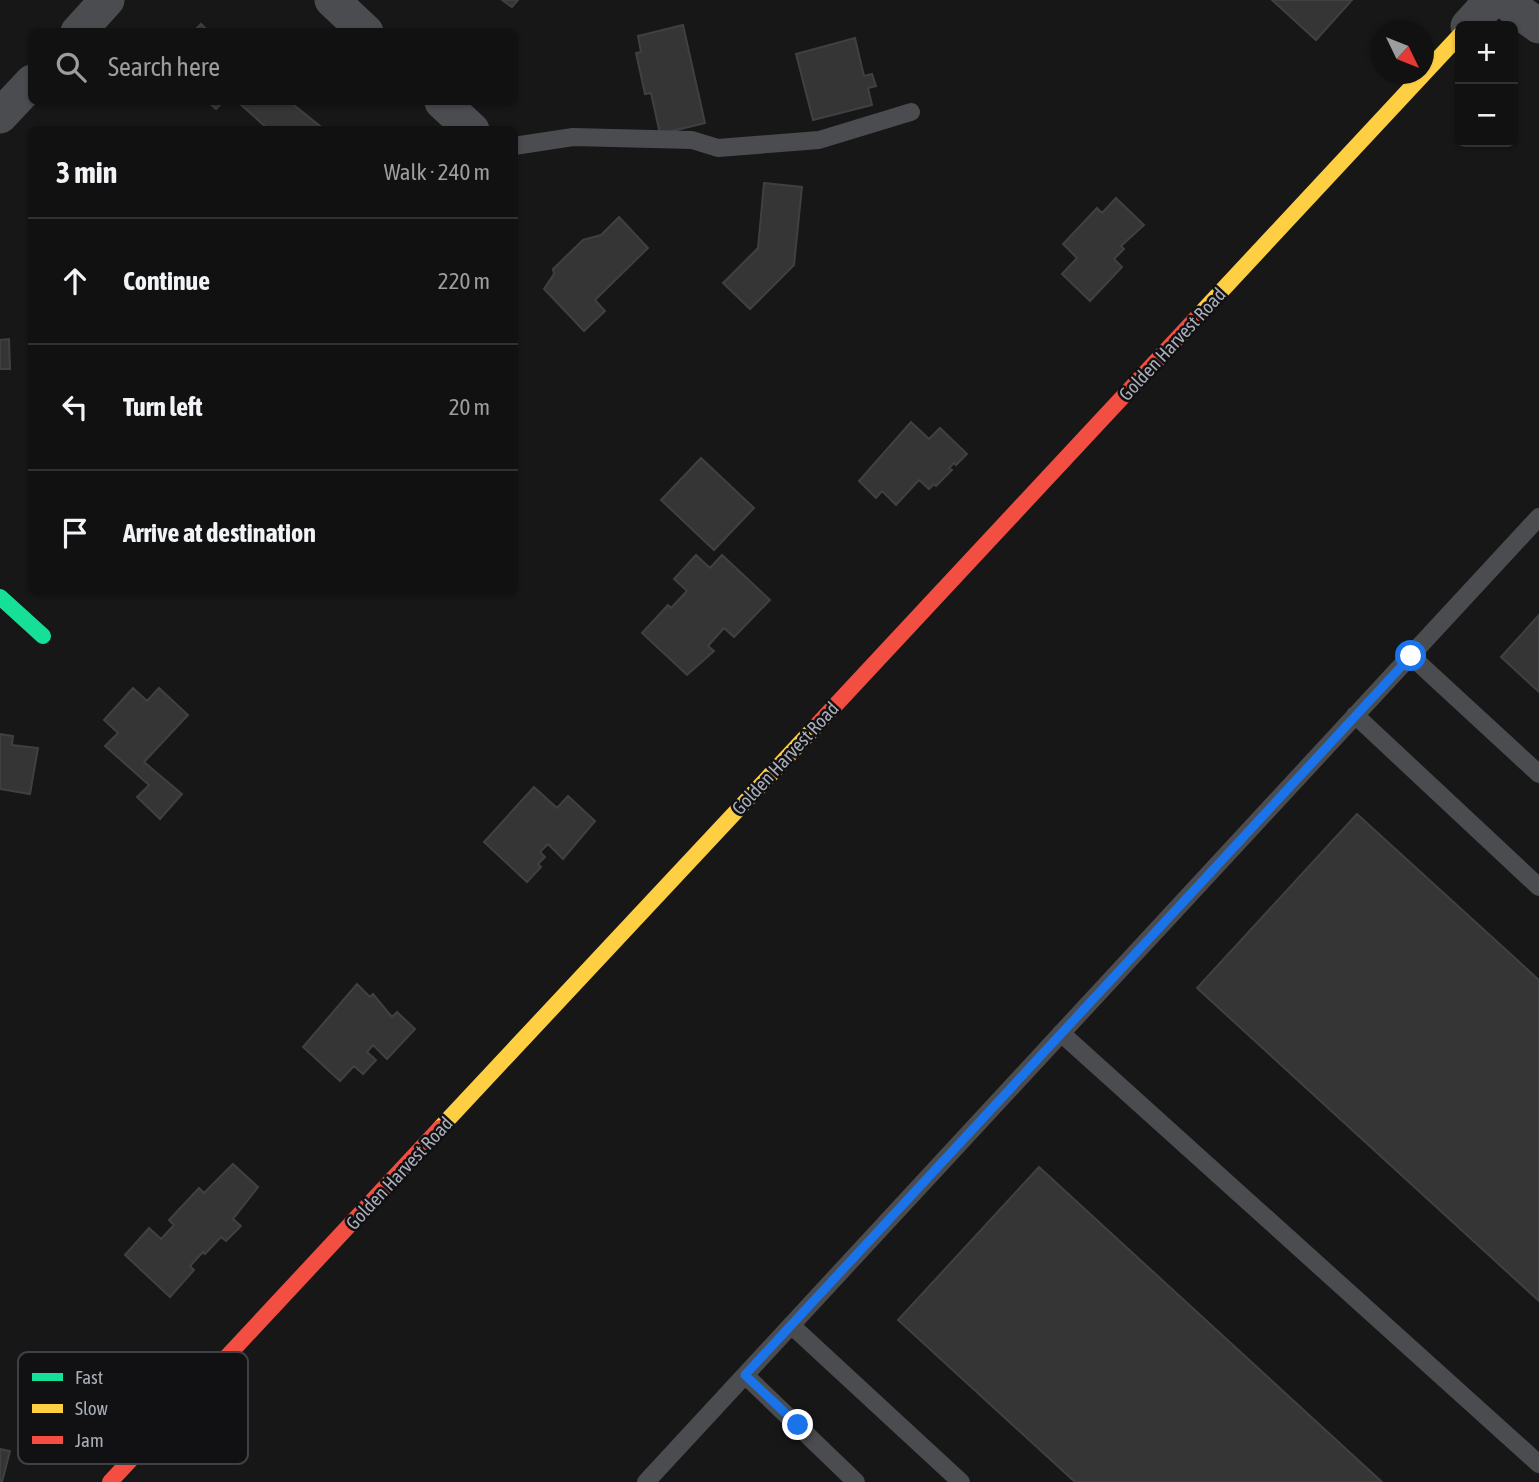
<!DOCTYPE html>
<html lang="en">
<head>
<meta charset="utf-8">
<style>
	:root { --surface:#111; --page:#1a1a1a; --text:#f1f3f6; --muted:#9c9d9f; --line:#303131 }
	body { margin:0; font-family:"Asap Condensed",sans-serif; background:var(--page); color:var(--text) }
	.controls { position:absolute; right:21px; top:21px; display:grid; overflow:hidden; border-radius:10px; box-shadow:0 2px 5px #0004 }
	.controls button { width:63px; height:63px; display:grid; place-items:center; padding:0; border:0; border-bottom:2px solid var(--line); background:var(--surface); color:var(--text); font:35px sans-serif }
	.compass { position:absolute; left:1371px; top:21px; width:63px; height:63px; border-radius:50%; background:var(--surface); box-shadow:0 2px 5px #0004; rotate:133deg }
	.stop { position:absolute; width:21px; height:21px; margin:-16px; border:5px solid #1a73e8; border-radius:50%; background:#fff }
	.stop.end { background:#1a73e8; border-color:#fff; box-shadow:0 2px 7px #0008 }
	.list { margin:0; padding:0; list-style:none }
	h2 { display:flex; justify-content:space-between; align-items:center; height:91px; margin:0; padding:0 28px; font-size:30px }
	h2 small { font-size:23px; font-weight:400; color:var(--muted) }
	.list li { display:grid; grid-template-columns:46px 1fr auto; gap:21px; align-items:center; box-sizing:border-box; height:126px; padding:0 28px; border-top:2px solid var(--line) }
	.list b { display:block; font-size:26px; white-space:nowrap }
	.list em { font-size:23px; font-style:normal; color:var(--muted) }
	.icon { flex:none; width:38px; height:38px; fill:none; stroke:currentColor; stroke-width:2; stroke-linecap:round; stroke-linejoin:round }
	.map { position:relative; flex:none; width:1539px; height:1482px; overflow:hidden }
	.search { position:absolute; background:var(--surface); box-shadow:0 2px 5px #0004; left:28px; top:28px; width:490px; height:77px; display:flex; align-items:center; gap:18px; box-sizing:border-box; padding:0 24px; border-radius:10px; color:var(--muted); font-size:26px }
	.panel { position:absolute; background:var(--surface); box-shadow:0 2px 5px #0004; left:28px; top:126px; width:490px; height:469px; border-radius:10px }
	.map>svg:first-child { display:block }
</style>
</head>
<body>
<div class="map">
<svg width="1539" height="1482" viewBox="0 0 1539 1482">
	<rect width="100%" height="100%" fill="#171717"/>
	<path fill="#353536" stroke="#3f4043" stroke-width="2" d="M502 0H518L512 7Z
		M1272 0H1352L1316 40Z
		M201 24 209 32H193Z
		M683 25 705 123 660 134 651 93 645 94 636 53 641 52 638 36Z
		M855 38 864 76 872 74 876 86 868 88 872 105 813 120 796 54Z
		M208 102H223L216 109Z
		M238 102H290L325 130H269Z
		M764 183 802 187 794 265 750 309 723 283 758 248Z
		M1116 198 1144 225 1121 246 1124 249 1114 259 1122 267 1090 301 1062 274 1077 258 1063 244 1097 208 1102 213Z
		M619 217 648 248 595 300 605 311 584 331 544 289 554 274 553 269 583 240 601 235Z
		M9 339 10 369H0V340Z
		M911 422 929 439 940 428 967 454 956 465 954 463 949 468 952 470 936 486 934 484 929 489 919 480 896 505 882 491 876 498 859 481Z
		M701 458 754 508 714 550 661 500Z
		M696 555 710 568 722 555 770 600 734 637 724 628 708 646 714 651 687 675 642 633 668 605 671 608 687 591 674 579Z
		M1539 615V692L1501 657Z
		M133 688 147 701 159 688 188 715 144 762 182 794 160 819 137 797 149 785 105 746 118 733 104 720Z
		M0 734 13 736 12 745 38 748 30 794 0 789Z
		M534 787 557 808 568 796 595 821 563 859 548 844 540 852 545 857 538 864 541 867 527 882 484 842Z
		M1357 814 1539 980V1301L1197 988Z
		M357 984 370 997 373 994 392 1017 397 1012 415 1029 387 1059 373 1045 367 1052 376 1060 363 1074 354 1066 340 1081 303 1047Z
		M233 1164 258 1187 233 1219 241 1226 226 1241 221 1237 205 1254 203 1252 190 1266 194 1270 170 1297 125 1255 149 1228 161 1239 174 1225 169 1220 199 1188 204 1193Z
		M1039 1167 1382 1482H1075L898 1320Z
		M0 1449 10 1451 2 1482H0Z"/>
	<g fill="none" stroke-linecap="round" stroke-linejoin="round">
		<path stroke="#4b4c50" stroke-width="18" d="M514 146 573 137 692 140 718 148 819 140 911 112
			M1411 656 1539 774
			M1355 715 1539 887
			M1061 1033 1539 1464
			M791 1325 961 1482
			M745 1375 856 1482
			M646 1482 1539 517"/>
		<path stroke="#4b4c50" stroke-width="35" d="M332 0 366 32
			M1503 0 1539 26
			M1468 26 1492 0
			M78 32 107 0
			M442 102 472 130
			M0 116 32 82"/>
		<path stroke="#16e098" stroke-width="16" d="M0 597 43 636"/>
		<path stroke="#ffcf43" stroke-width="16" d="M1200 314 1460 35
			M440 1128 816 726"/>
		<path stroke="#f24e42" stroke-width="16" d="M816 726 1200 314
			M110 1482 440 1128"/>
	</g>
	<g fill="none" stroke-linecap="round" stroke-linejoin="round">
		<path stroke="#1a73e8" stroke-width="9" d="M798 1425 745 1375 1411 656"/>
	</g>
	<g text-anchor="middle" stroke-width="5" stroke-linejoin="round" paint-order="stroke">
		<g font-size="19" fill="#a8adb8" stroke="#111113">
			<text transform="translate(1172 344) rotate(-47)" y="7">Golden Harvest Road</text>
			<text transform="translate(785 758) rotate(-47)" y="7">Golden Harvest Road</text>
			<text transform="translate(399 1173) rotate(-47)" y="7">Golden Harvest Road</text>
		</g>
	</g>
	<rect x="18" y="1352" width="230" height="112" rx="10" fill="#111113" stroke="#3e4045" stroke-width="2"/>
	<rect x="32" y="1373" width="31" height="8" fill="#16e098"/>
	<rect x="32" y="1404" width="31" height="9" fill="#ffcf43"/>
	<rect x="32" y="1436" width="31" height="8" fill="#f24e42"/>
	<g font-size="19" fill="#a8adb8">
		<text x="75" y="1384">Fast</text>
		<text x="75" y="1415">Slow</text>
		<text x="75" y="1447">Jam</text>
	</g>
</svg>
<div class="controls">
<button>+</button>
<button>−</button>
</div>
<svg class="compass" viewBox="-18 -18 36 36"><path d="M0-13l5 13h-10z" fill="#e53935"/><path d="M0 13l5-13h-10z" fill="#9c9d9f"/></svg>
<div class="stop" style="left:1411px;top:656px"></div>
<div class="stop end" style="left:798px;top:1425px"></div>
<div class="search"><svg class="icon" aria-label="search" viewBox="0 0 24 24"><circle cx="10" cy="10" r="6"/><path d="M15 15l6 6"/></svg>Search here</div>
<section class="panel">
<h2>3 min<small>Walk · 240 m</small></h2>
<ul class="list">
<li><svg class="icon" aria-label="ahead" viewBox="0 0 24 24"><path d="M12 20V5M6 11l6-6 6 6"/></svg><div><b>Continue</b></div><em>220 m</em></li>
<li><svg class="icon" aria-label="left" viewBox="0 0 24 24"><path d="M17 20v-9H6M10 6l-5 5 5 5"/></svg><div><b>Turn left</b></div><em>20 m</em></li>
<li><svg class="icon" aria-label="arrive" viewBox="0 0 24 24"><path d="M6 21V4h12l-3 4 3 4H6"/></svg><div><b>Arrive at destination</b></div></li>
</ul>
</section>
</div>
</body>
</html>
